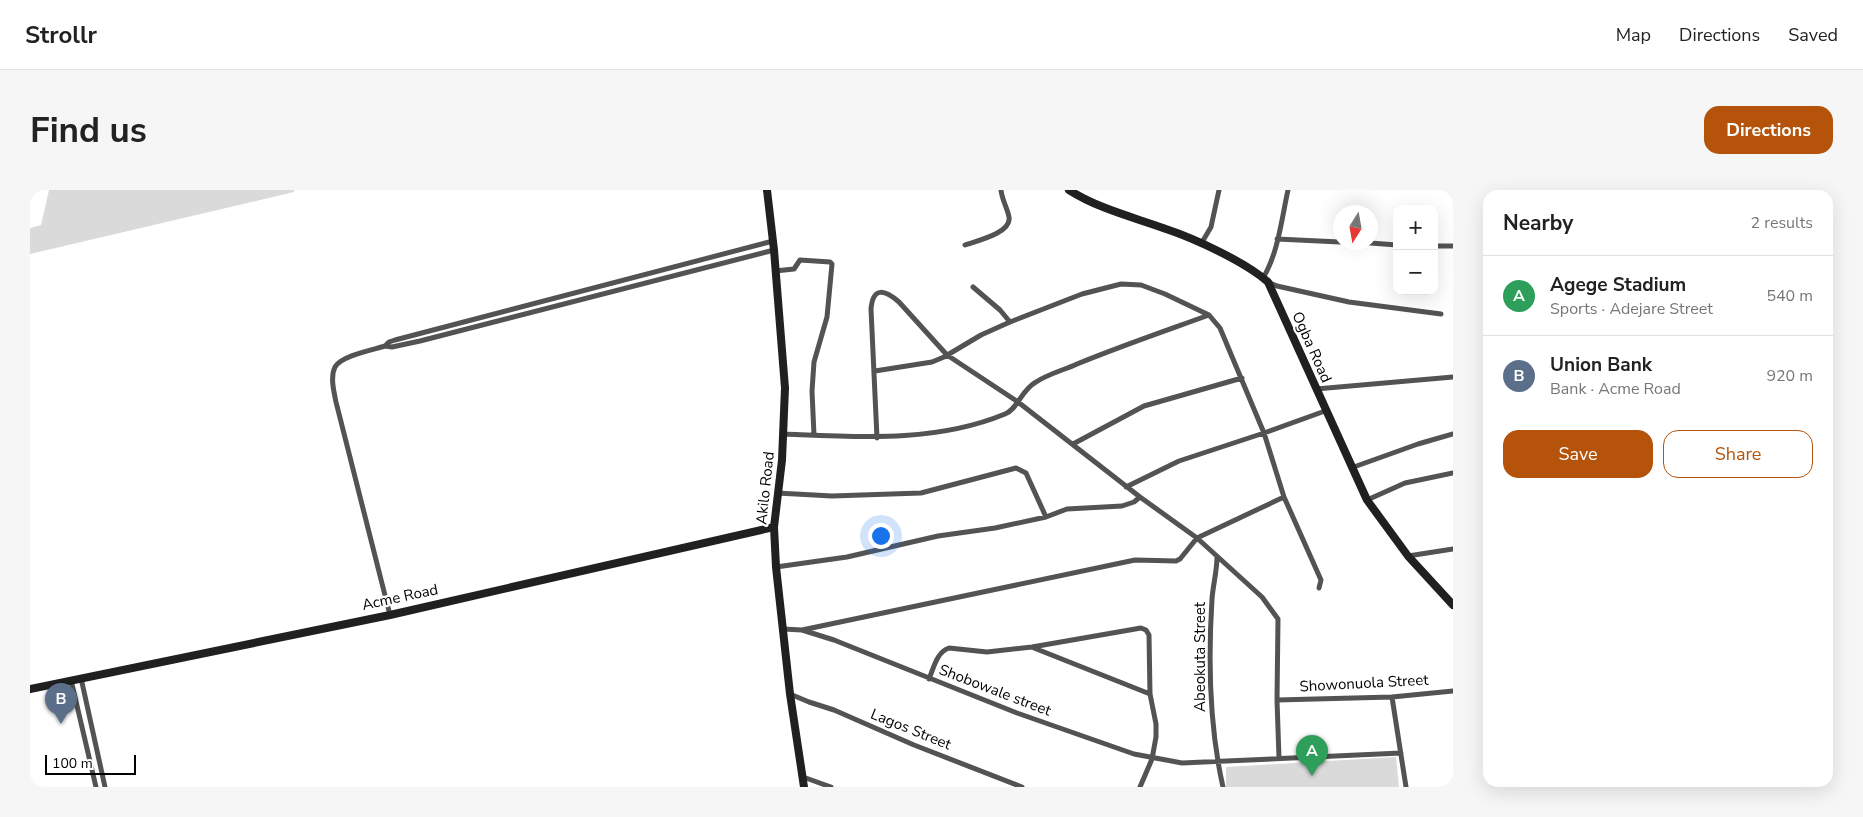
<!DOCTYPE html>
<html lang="en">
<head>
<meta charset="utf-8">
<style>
	:root { --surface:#fff; --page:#f6f6f6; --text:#222; --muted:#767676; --line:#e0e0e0; --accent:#b45309 }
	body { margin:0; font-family:"Nunito Sans",sans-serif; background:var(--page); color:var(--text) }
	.controls { position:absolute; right:15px; top:15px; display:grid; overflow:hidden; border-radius:10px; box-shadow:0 5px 20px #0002 }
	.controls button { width:45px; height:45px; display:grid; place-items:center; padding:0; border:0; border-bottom:1px solid var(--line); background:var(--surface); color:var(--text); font:25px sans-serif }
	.compass { position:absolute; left:1303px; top:15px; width:45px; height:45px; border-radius:50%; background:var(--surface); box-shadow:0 5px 20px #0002; rotate:191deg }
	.scale { position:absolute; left:15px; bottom:12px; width:91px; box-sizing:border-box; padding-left:5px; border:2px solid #000; border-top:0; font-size:14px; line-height:18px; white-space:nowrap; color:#000; -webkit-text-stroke:4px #fff; paint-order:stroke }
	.you { position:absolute; left:850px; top:345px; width:18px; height:18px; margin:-12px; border:4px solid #fff; border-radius:50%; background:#1a73e8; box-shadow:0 0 0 8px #1a73e833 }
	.badge { display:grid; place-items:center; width:32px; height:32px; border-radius:50%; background:var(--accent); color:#fff; font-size:16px; font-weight:700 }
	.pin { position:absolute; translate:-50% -41px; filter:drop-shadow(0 1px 2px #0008) }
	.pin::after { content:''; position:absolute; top:26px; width:18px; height:15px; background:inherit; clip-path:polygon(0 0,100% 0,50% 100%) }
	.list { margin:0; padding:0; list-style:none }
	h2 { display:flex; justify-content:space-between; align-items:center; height:65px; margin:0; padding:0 20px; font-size:21px }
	h2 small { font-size:16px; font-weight:400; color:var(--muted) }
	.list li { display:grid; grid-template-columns:32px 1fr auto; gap:15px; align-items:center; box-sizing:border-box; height:80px; padding:0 20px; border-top:1px solid var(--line) }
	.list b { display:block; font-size:19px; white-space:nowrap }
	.list p { margin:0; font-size:16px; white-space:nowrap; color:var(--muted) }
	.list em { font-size:16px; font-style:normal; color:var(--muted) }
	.actions { display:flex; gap:10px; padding:15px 20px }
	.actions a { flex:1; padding:11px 0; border:1px solid var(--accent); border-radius:15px; text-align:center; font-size:18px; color:var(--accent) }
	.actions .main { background:var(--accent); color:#fff }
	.map { position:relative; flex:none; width:1423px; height:597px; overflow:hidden; border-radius:15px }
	header { display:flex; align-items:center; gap:30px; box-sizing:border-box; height:70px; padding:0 25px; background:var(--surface); border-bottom:1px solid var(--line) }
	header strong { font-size:24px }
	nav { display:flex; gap:28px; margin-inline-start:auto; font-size:18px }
	.intro { display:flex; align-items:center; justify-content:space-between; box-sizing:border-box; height:120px; padding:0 30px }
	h1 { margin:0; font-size:35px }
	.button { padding:12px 22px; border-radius:15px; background:var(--accent); color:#fff; font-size:18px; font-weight:700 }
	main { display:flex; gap:30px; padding:0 30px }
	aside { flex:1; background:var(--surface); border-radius:15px; box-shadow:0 5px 20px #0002 }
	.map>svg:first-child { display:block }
</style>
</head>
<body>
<header>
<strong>Strollr</strong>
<nav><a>Map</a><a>Directions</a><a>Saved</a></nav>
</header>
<div class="intro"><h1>Find us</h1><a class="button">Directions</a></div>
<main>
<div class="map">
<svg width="1423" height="597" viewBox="0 0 1423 597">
	<rect width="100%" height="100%" fill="#fff"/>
	<path fill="#dadada" d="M19 0H264V2L0 64V38L11 35Z
		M1366 567 1369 597H1196V577Z"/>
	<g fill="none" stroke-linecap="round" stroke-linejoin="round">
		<path stroke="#535353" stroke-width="5" d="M1247 49 1310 52
			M1327 52 1367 55
			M1171 54 1181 37 1189 0
			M935 55C946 51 982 43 979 27 977 17 972 10 971 0
			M1404 56H1423
			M745 81 764 79 770 70 800 72 802 74 797 127 784 172 782 201 784 245
			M1233 88C1248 64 1252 27 1258 0
			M1238 92 1247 96 1319 112 1411 124
			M943 97 970 120 980 132
			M355 156 362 157 390 151 744 60
			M845 181 902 172 914 167 951 145 980 132 1052 104 1091 94 1111 95 1135 104 1179 125 1190 138 1234 243 1254 307 1291 390 1289 398
			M1286 199 1423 187
			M754 244C828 247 905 253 975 224 988 219 991 200 1006 192 1018 184 1034 180 1047 174 1091 156 1135 141 1179 125
			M847 248 841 119C843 96 855 100 869 112L917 165 988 212 1110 307 1167 348 1232 407 1248 429 1247 510 1249 568
			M1043 254 1114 216 1212 188
			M1321 278 1388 254 1423 244
			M1096 297 1149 271 1234 243 1295 221
			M747 303 802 306 891 303 986 278 996 283 1016 327
			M1337 310 1375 293 1423 283
			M1378 366 1423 359
			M1187 367C1187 381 1183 395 1182 409 1178 472 1179 535 1193 597
			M746 377 817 367 908 346 965 338 1016 327 1037 319 1092 316 1104 312 1110 307
			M360 425 306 212C304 202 300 187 305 177 311 166 342 160 355 156L359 152 365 150 743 51
			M753 439 772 440 1105 370 1146 371 1150 369 1167 348 1254 307
			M772 440 804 450 987 523 1104 564 1152 573 1371 563
			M1004 458 1120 504
			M51 488 75 597
			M899 489C904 477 907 462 919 458L957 462 1002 457 1111 438 1116 440 1119 445 1120 504 1126 534V547L1122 569 1110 597
			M41 490 66 597
			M760 504 779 512 804 520 884 555 992 597
			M1362 507 1376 597
			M1247 510 1362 507 1423 501
			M773 587 801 597"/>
		<path stroke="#202020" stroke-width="8" d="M737 0 744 60 755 198 752 270 744 337 746 377 760 504 774 597
			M1039 0C1069 19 1103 27 1136 39 1166 49 1215 72 1238 92L1337 310 1378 366 1423 415
			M0 499 360 425 744 337"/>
	</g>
	<g text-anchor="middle" stroke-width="4.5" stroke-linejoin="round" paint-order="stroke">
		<g font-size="15" fill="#000" stroke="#fff">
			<text transform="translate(1282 157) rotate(66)" y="5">Ogba Road</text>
			<text transform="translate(735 298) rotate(-84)" y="5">Akilo Road</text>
			<text transform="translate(370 407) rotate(-12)" y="5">Acme Road</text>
			<text transform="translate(1170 467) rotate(-90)" y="5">Abeokuta Street</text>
			<text transform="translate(1334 493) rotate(-3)" y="5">Showonuola Street</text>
			<text transform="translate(965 500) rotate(21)" y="5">Shobowale street</text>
			<text transform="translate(881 539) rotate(22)" y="5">Lagos Street</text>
		</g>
	</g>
</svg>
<div class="controls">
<button>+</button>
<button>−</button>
</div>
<svg class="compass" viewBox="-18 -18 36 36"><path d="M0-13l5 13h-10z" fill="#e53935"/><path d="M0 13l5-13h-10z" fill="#767676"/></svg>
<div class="scale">100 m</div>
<div class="you"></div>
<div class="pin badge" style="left:1282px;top:586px;background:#2e9e5b">A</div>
<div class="pin badge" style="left:31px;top:534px;background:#5c6f8a">B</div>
</div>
<aside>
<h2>Nearby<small>2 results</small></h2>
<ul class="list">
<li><span class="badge" style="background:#2e9e5b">A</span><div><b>Agege Stadium</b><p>Sports · Adejare Street</p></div><em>540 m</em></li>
<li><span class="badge" style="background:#5c6f8a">B</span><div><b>Union Bank</b><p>Bank · Acme Road</p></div><em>920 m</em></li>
</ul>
<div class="actions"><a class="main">Save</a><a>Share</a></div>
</aside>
</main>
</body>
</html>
